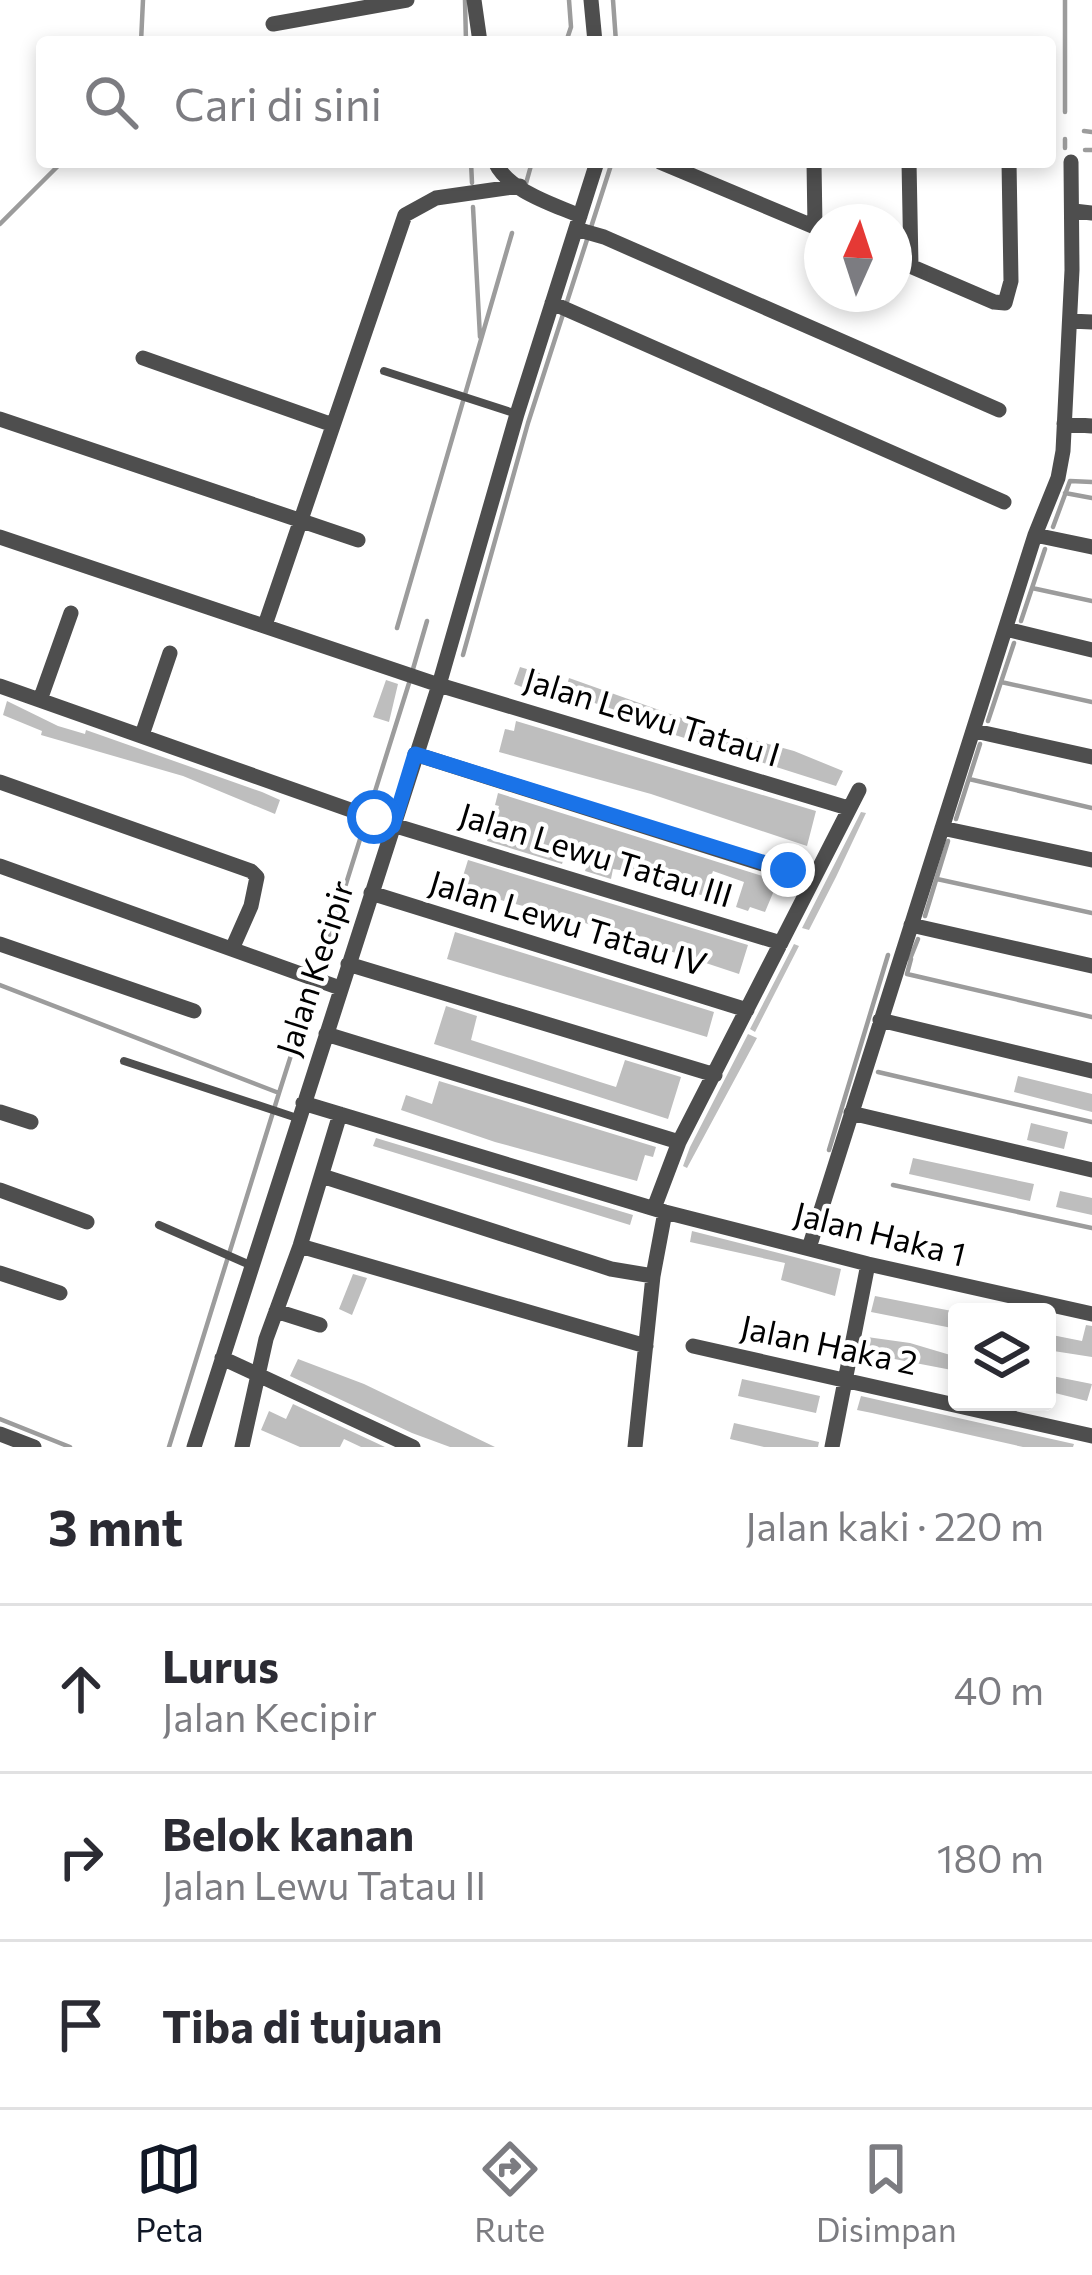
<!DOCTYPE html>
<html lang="id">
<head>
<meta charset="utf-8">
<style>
	:root { --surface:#fff; --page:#f2f2f3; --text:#2b2b33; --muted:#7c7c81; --line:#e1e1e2; --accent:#111827 }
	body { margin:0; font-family:Commissioner,sans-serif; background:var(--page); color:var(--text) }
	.controls { position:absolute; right:36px; bottom:36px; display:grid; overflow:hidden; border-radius:12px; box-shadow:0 6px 18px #0003 }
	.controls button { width:108px; height:108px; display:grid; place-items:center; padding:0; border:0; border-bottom:3px solid var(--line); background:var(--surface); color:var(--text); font:60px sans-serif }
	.compass { position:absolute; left:804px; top:204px; width:108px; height:108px; border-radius:50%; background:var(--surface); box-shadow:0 6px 18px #0003; rotate:3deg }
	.stop { position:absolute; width:36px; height:36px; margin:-27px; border:9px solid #1a73e8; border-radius:50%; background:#fff }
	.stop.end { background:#1a73e8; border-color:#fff; box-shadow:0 3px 12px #0008 }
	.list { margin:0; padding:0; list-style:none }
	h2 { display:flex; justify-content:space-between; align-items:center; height:156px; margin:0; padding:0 48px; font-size:51px }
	h2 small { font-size:39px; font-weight:400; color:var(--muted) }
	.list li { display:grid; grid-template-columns:78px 1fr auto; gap:36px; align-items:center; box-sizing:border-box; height:168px; padding:0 48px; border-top:3px solid var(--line) }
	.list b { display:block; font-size:45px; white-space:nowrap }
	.list p { margin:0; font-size:39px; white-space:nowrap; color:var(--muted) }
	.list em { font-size:39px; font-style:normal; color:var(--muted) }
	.icon { flex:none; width:66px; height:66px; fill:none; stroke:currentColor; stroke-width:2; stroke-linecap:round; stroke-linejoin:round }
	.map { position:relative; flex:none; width:1092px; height:1447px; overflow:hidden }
	.search { position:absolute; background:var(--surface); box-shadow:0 6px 18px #0003; left:36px; right:36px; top:36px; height:132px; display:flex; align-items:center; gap:30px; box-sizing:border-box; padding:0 42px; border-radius:12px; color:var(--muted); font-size:45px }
	.sheet { height:660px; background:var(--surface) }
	nav { display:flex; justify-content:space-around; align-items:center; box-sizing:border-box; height:168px; border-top:3px solid var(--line); background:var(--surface); font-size:33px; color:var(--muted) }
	nav a { display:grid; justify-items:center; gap:6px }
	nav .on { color:var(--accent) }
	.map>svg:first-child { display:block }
</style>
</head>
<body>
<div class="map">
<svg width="1092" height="1447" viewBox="0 0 1092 1447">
	<rect width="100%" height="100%" fill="#fff"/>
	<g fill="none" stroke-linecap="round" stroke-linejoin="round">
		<path stroke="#9c9c9c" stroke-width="4.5" d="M465 0 466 42
			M613 0 616 42
			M141 42 143 0
			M566 42 571 27 569 0
			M1065 112V0
			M1084 131 1092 132
			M1065 148V139
			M1085 150H1092
			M471 162 472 183
			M525 187 532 162
			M473 207 480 337
			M0 224 62 162
			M1065 493 1092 498
			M1053 527 1070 481 1092 482
			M1032 588 1092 601
			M1021 621 1045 549
			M397 628 512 233
			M463 655 528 423 612 162
			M413 669 427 621
			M1001 682 1092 702
			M988 721 1014 643
			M969 779 1092 808
			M956 819 980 744
			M937 879 1092 913
			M925 916 948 841
			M910 959 918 939
			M911 959 907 974 1092 1017
			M318 973 410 680
			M0 985 279 1093 314 983
			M878 1072 1092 1122
			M829 1150 888 955
			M893 1185 1092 1228
			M0 1419 70 1447
			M169 1447 279 1093"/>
	</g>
	<path fill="#bebebe" d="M520 667 540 673 538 677 567 685 569 678 707 727 794 751 843 771 836 786 634 722 616 715 618 711 577 697 575 703 542 695 514 684Z
		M386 680 398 684 389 722 373 717Z
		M7 701 58 726 85 734 86 730 262 792 280 800 275 814 183 776 41 735 42 731 3 715Z
		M516 721 816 811 807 846 651 794 499 752 505 729 514 731Z
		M498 793 778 881 765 912 750 907 748 911 736 907 744 882 713 871 704 896 626 871 613 869 611 879 585 871 588 862 565 854 562 864 487 841 499 806 495 805Z
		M861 812 866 813 836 877 809 930 802 928Z
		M468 860 748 945 739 974 576 920 459 889Z
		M455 932 714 1012 707 1037 447 959Z
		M794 944 799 946 755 1032 750 1029Z
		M446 1006 477 1016 471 1040 600 1082 616 1087 625 1060 681 1077 668 1119 434 1044Z
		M748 1034 757 1038 687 1168 683 1166 690 1147Z
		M1018 1076 1092 1094V1112L1014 1092Z
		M439 1081 656 1147 653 1157 645 1155 637 1181 495 1142 401 1110 406 1095 432 1104Z
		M1031 1123 1068 1132 1064 1149 1027 1140Z
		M376 1138 633 1215 630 1225 373 1146Z
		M913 1158 1034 1184 1030 1201 909 1174Z
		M1060 1191 1092 1198V1215L1056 1207Z
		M692 1231 841 1269 835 1296 781 1280 785 1263 690 1242Z
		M353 1274 367 1278 352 1315 339 1309Z
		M875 1296 957 1312V1329L871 1312Z
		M1086 1325 1092 1326V1357L1047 1350V1334L1082 1341Z
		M867 1337 910 1343 957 1357V1371L863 1353Z
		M298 1359 364 1384 495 1447H450L412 1433 290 1376Z
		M1047 1375 1092 1384 1087 1401 1047 1391Z
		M742 1379 820 1396 816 1413 738 1396Z
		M861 1396 1074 1444 1073 1447H1023L872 1413 857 1410Z
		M293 1404 385 1447H361L344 1439 340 1447H300L261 1430 269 1411 286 1419Z
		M734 1423 819 1442 818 1447H764L730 1439Z"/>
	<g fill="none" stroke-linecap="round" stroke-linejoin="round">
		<path stroke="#4e4e4e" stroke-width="8" d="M384 371 517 414
			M124 1061 297 1118
			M159 1225 250 1265"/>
		<path stroke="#4e4e4e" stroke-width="15" d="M474 0 480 42
			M591 0 595 42
			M273 24 407 0
			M495 162C508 191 553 204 580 216
			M660 162 822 230
			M814 162 815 227
			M909 162 911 266
			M1074 211 1092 213
			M576 229 604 237 999 410
			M894 259 994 302 1005 303 1011 281 1009 162
			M552 303 1004 502
			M1070 321 1092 322
			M143 358 333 425
			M0 419 358 540
			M1064 424 1092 426
			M1035 535 1092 547
			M0 537 439 685 848 808
			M265 625 405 215 436 198 520 186
			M1006 629 1092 650
			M0 686 393 825 781 943
			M40 700 71 613
			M975 731 1092 757
			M142 735 170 653
			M415 754 813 880
			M0 782 251 871 257 877 251 906 232 949
			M942 828 1092 860
			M0 866 340 988
			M371 893 747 1010
			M911 925 1092 966
			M0 944 194 1011
			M348 964 715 1075
			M880 1020 1092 1071
			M326 1034 679 1142
			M303 1103 665 1212 868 1264 1092 1314
			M0 1112 31 1122
			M851 1113 1092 1170
			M322 1176 611 1269 653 1276
			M0 1190 87 1222
			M654 1208 679 1142 859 790
			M300 1246 646 1346
			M809 1248 1035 535 1058 478 1063 451 1072 270 1071 162
			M0 1273 60 1293
			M276 1311 320 1325
			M693 1346 1092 1436
			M222 1358 413 1447
			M0 1434 34 1447
			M194 1447 439 685 517 414 597 162
			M242 1447 266 1339 300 1246 340 1114
			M635 1447 653 1276 665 1212
			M832 1447 868 1264"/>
	</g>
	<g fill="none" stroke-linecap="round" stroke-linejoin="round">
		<path stroke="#1a73e8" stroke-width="15" d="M374 817 393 826 415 754 788 870"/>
	</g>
	<g text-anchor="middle" stroke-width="9" stroke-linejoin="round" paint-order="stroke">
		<g font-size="33" fill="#000" stroke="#fff">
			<text transform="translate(652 717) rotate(17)" y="12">Jalan Lewu Tatau I</text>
			<text transform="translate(596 855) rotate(17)" y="12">Jalan Lewu Tatau III</text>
			<text transform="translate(568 923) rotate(17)" y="12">Jalan Lewu Tatau IV</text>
			<text transform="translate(315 968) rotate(-72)" y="12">Jalan Kecipir</text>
			<text transform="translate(880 1234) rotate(14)" y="12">Jalan Haka 1</text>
			<text transform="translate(829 1345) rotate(12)" y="12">Jalan Haka 2</text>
		</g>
	</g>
</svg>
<div class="controls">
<button><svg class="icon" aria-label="layers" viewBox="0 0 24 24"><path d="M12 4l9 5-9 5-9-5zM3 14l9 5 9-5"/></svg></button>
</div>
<svg class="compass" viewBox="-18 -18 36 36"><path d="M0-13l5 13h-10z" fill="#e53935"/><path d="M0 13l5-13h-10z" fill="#7c7c81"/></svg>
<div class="stop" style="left:374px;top:817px"></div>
<div class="stop end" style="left:788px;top:870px"></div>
<div class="search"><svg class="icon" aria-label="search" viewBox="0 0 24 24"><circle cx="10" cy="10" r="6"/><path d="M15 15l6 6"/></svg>Cari di sini</div>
</div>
<section class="sheet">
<h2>3 mnt<small>Jalan kaki · 220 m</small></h2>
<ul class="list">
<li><svg class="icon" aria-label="ahead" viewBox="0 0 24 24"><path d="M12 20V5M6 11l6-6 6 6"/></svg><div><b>Lurus</b><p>Jalan Kecipir</p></div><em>40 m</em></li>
<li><svg class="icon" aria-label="right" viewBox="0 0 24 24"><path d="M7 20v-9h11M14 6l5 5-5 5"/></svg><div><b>Belok kanan</b><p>Jalan Lewu Tatau II</p></div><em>180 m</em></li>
<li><svg class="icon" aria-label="arrive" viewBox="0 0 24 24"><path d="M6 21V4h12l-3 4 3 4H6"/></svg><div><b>Tiba di tujuan</b></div></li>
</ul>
</section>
<nav>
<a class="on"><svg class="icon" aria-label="map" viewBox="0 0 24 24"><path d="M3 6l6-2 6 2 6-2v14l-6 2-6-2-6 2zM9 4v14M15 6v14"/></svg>Peta</a>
<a><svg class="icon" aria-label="directions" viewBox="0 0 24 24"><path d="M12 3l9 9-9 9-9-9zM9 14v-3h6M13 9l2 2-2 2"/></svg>Rute</a>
<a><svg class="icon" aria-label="saved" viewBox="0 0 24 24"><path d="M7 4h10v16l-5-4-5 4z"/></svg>Disimpan</a>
</nav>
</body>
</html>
